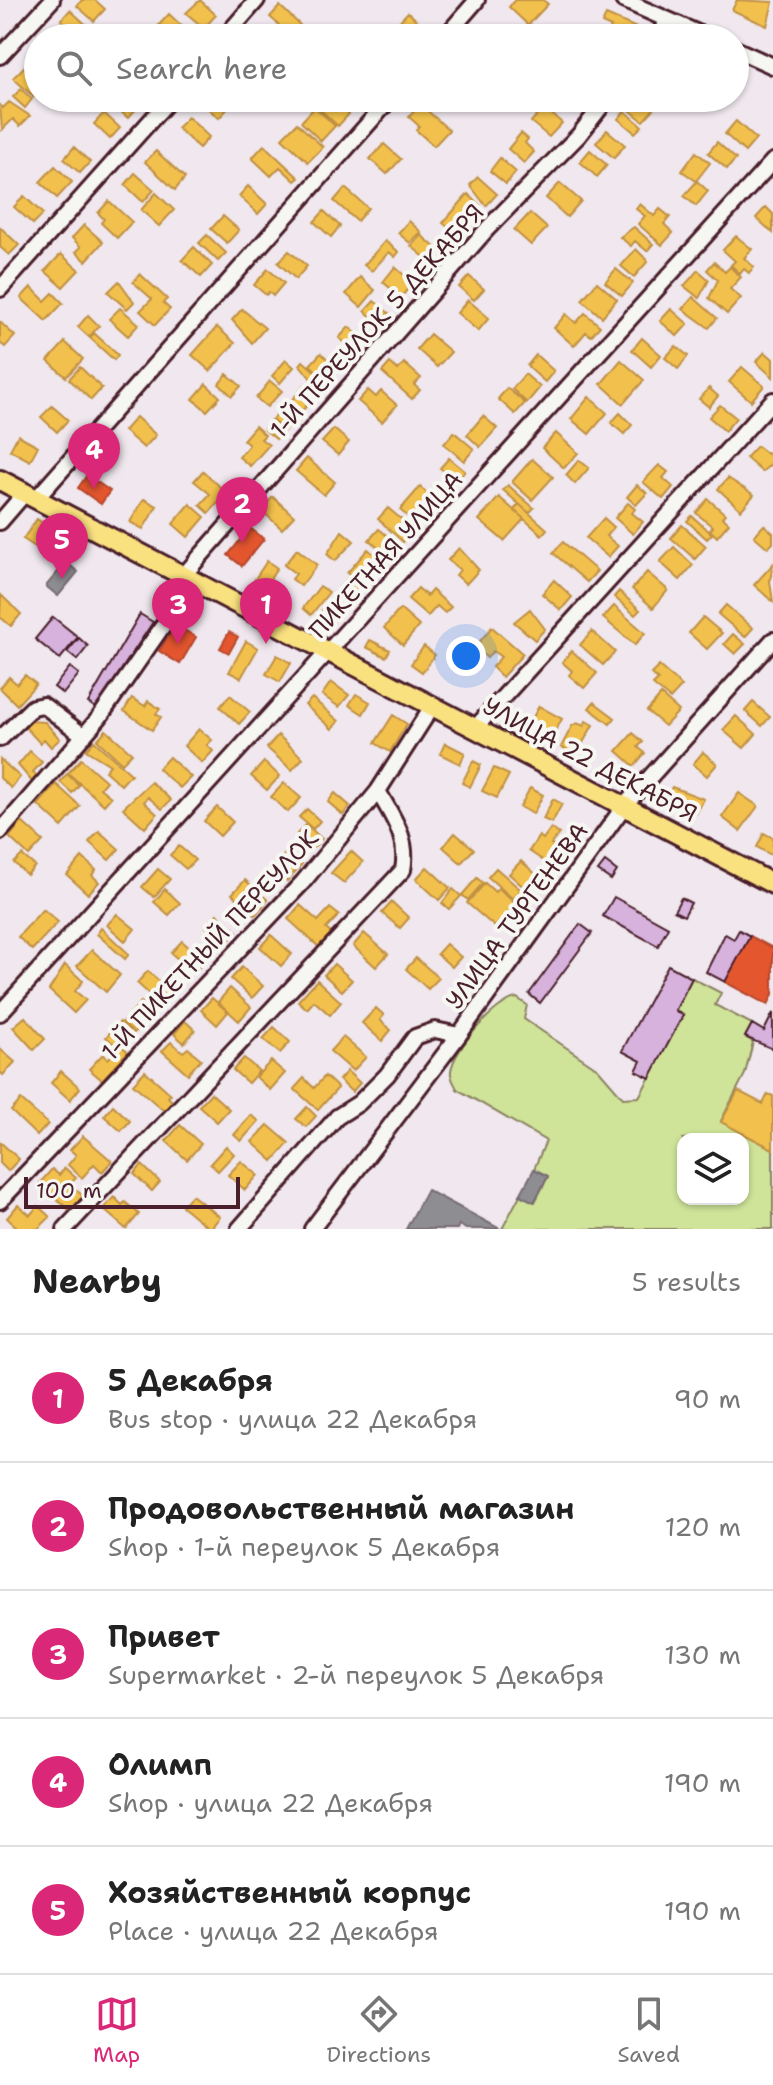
<!DOCTYPE html>
<html lang="en">
<head>
<meta charset="utf-8">
<style>
	:root { --surface:#fff; --page:#f2f2f2; --text:#222; --muted:#767676; --line:#e0e0e0; --accent:#db2777 }
	body { margin:0; font-family:"Shantell Sans",sans-serif; background:var(--page); color:var(--text) }
	.controls { position:absolute; right:24px; bottom:24px; display:grid; overflow:hidden; border-radius:16px; box-shadow:0 2px 6px #0004 }
	.controls button { width:72px; height:72px; display:grid; place-items:center; padding:0; border:0; border-bottom:2px solid var(--line); background:var(--surface); color:var(--text); font:40px sans-serif }
	.scale { position:absolute; left:24px; bottom:20px; width:216px; box-sizing:border-box; padding-left:8px; border:4px solid #4a1f2b; border-top:0; font-size:22px; line-height:28px; white-space:nowrap; color:#4a1f2b; -webkit-text-stroke:6px #f6f6f2; paint-order:stroke }
	.you { position:absolute; left:466px; top:656px; width:28px; height:28px; margin:-20px; border:6px solid #fff; border-radius:50%; background:#1a73e8; box-shadow:0 0 0 12px #1a73e833 }
	.badge { display:grid; place-items:center; width:52px; height:52px; border-radius:50%; background:var(--accent); color:#fff; font-size:26px; font-weight:700 }
	.pin { position:absolute; translate:-50% -66px; filter:drop-shadow(0 2px 4px #0008) }
	.pin::after { content:''; position:absolute; top:42px; width:28px; height:24px; background:inherit; clip-path:polygon(0 0,100% 0,50% 100%) }
	.list { margin:0; padding:0; list-style:none }
	h2 { display:flex; justify-content:space-between; align-items:center; height:104px; margin:0; padding:0 32px; font-size:34px }
	h2 small { font-size:26px; font-weight:400; color:var(--muted) }
	.list li { display:grid; grid-template-columns:52px 1fr auto; gap:24px; align-items:center; box-sizing:border-box; height:128px; padding:0 32px; border-top:2px solid var(--line) }
	.list b { display:block; font-size:30px; white-space:nowrap }
	.list p { margin:0; font-size:26px; white-space:nowrap; color:var(--muted) }
	.list em { font-size:26px; font-style:normal; color:var(--muted) }
	.icon { flex:none; width:44px; height:44px; fill:none; stroke:currentColor; stroke-width:2; stroke-linecap:round; stroke-linejoin:round }
	.map { position:relative; flex:none; width:773px; height:1229px; overflow:hidden }
	.search { position:absolute; background:var(--surface); box-shadow:0 2px 6px #0004; left:24px; right:24px; top:24px; height:88px; display:flex; align-items:center; gap:20px; box-sizing:border-box; padding:0 28px; border-radius:44px; color:var(--muted); font-size:30px }
	.sheet { height:744px; background:var(--surface) }
	nav { display:flex; justify-content:space-around; align-items:center; box-sizing:border-box; height:112px; border-top:2px solid var(--line); background:var(--surface); font-size:22px; color:var(--muted) }
	nav a { display:grid; justify-items:center; gap:4px }
	nav .on { color:var(--accent) }
	.map>svg:first-child { display:block }
</style>
</head>
<body>
<div class="map">
<svg width="773" height="1229" viewBox="0 0 773 1229">
	<rect width="100%" height="100%" fill="#f0e8ee"/>
	<filter id="ink" filterUnits="userSpaceOnUse"><feTurbulence type="fractalNoise" baseFrequency=".0125" numOctaves="2"/><feDisplacementMap in="SourceGraphic" scale="16" xChannelSelector="R" yChannelSelector="G"/><feConvolveMatrix kernelMatrix="1 2 1 2 8 2 1 2 1" color-interpolation-filters="sRGB"/></filter>
	<g filter="url(#ink)">
		<path fill="#cfe499" stroke="#8c8262" stroke-width="2" fill-rule="evenodd" d="M692 978 721 993 715 1005 752 1024 745 1037 753 1042 745 1074 721 1121 773 1149V1229H502L520 1195 535 1202 548 1177 534 1169 546 1141 457 1089C454 1082 450 1078 451 1071 453 1050 497 1000 517 998L527 1005 524 1019 598 1069 623 1098 639 1097 683 1016 675 1011ZM683 1139H743V1199H683Z"/>
		<path fill="#f2c14e" stroke="#c09044" stroke-width="2" d="M82 0H95L105 9 94 21 77 6Z
			M200 0 216 15 204 28 186 13Z
			M515 0H543L548 4 528 25 509 7Z
			M737 0 773 2 767 26 732 10Z
			M280 6 300 25 288 38 275 29 279 25 270 17Z
			M70 10 92 30 84 38 61 20Z
			M408 12 426 29 418 38H410L396 25Z
			M169 14 188 32 182 38H173L159 25Z
			M606 15 637 28 633 38 609 32 611 27 602 23Z
			M27 64 38 74V93L34 97 13 78Z
			M21 89 32 99 25 108 13 97Z
			M126 98 137 108 128 118 107 99Z
			M219 98 229 107 219 118 197 99Z
			M315 98H332L349 114 338 126 312 102Z
			M634 98H641L654 109 643 121 626 107Z
			M9 102 30 116 20 126 13 119 2 130 0 105 3 108Z
			M420 104 449 130 434 146 416 130 419 126 409 117Z
			M315 107 335 126 321 141 301 122Z
			M544 107 562 123 549 137 531 122Z
			M625 111 642 126 635 133 618 119Z
			M104 113 120 128 110 139 94 124Z
			M188 117 209 137 199 148 177 128Z
			M736 121 756 139 745 152 725 134Z
			M297 123 323 147 308 162 282 138Z
			M607 130 625 145 614 158 596 143Z
			M521 133 528 139 525 143 534 152 524 163 508 149Z
			M717 142 736 159 727 169 708 153Z
			M384 144 401 159 387 174 370 159Z
			M264 145 299 178 295 181 280 167 271 176 252 158Z
			M74 147 90 162 80 173 64 159Z
			M590 150 607 165 597 177 580 162Z
			M156 151 185 178 175 190 145 162Z
			M696 152 710 163 696 181 682 171Z
			M500 158 516 172 506 184 490 171Z
			M55 166 72 182 57 198 40 182Z
			M135 173 154 190 143 202 125 185Z
			M478 177 497 194 486 206 470 185Z
			M697 181 708 191 696 206 684 196Z
			M560 183 581 201 567 217 546 198Z
			M248 186 267 204 258 214 239 196Z
			M345 188 368 208 357 221 334 201Z
			M156 193 174 210 159 226 141 210Z
			M468 194 480 205 455 233 443 223Z
			M24 196 43 214 33 224 14 207Z
			M109 201 132 222 117 238 101 223 104 219 98 213Z
			M640 204 654 216 660 209 670 217 664 224 673 233 662 245 638 224 645 216 636 209Z
			M766 207 773 214V233L756 218Z
			M324 211 340 226 331 237 314 222Z
			M530 213 547 228 531 245 514 230Z
			M223 216 239 230 227 243 211 229Z
			M409 221 421 232 410 243 398 233Z
			M84 225 103 242 86 261 76 252 81 247 72 238Z
			M0 227 19 245 9 255 0 247Z
			M634 227 653 244 647 251 635 241 631 246 620 237Z
			M207 235 226 253 218 261 199 243Z
			M421 235 437 249 428 260 411 246Z
			M736 236 752 249 744 258 754 267 749 273 744 269 740 274 731 265 735 261 723 250Z
			M385 241 399 252 395 257 389 252 372 271 364 265Z
			M194 247 212 265 201 277 182 260Z
			M636 249 648 261 634 277 621 266Z
			M289 251 307 266 296 279 278 263Z
			M61 254 79 270 63 287 45 271Z
			M714 262 725 272 730 267 741 277 730 289 741 298 727 314 709 298 718 280 707 270Z
			M395 267 413 283 401 297 383 282Z
			M268 269 284 283 273 296 269 292 266 295 254 285Z
			M616 269 633 283 622 296 605 282Z
			M698 270 709 280 699 298 684 286Z
			M140 274 167 299 163 303 170 309 155 325 140 311 152 299 133 282Z
			M469 276 484 289 474 300 459 287Z
			M360 277 375 290 361 307 346 294Z
			M119 281 134 302 127 309 108 292Z
			M597 282 617 299 602 317 582 300Z
			M31 287 45 301 53 293 63 303 46 321 21 298Z
			M693 297 717 318 709 328 683 309Z
			M468 300 489 318 478 331 457 313Z
			M374 301 389 313 379 324 365 311Z
			M120 308 139 324 128 336 109 319Z
			M242 309 265 328 252 343 232 320Z
			M671 309 688 324 677 336 660 321Z
			M585 313 600 326 591 336 586 332 574 346 554 328 566 314 576 323Z
			M88 315 99 326 89 337 78 327Z
			M0 322 15 336 5 347 0 343Z
			M217 327 235 343 210 371 192 355Z
			M349 327 364 340 354 351 339 338Z
			M94 333 118 355 114 360 90 338Z
			M430 334 451 352 437 367 417 349Z
			M642 338 661 355 651 367 632 350Z
			M65 342 83 359 66 377 48 361Z
			M676 346 688 356 678 369 665 358Z
			M765 352 773 359V377L756 362Z
			M321 353 339 369 328 381 310 365Z
			M536 355 554 371 545 382 527 366Z
			M286 360 294 367 280 383 272 376Z
			M621 360 644 380 623 404 601 384Z
			M303 361 327 382 320 390 300 365Z
			M390 363 398 370 404 363 421 378 414 385 420 390 412 399 382 372Z
			M80 367 102 388 91 400 69 379Z
			M742 367 764 386 751 401 729 382Z
			M227 374 241 386 232 396 219 384Z
			M525 374 540 387 527 403 512 389Z
			M270 381 282 391 267 407 256 398Z
			M206 384 220 397 207 411 193 399Z
			M305 385 316 395 295 419 284 409Z
			M507 388 525 403 515 414 498 399Z
			M709 388 718 396 709 407 699 399Z
			M368 390 376 397 381 391 397 405 382 422 358 401Z
			M589 397 607 413 589 434 571 419Z
			M720 405 736 418 725 431 709 417Z
			M52 406 68 420 57 432 41 417Z
			M280 412 292 422 284 431 272 420Z
			M620 413 632 425 624 434 611 423Z
			M483 416 497 428 480 447 467 435Z
			M136 417 156 435 144 448 124 431Z
			M271 420 283 431 276 439 264 429Z
			M255 426 265 435 261 439 269 445 250 466 239 457 249 445 243 440Z
			M334 429 349 442 338 455 322 442Z
			M454 432 474 449 464 461 444 444Z
			M556 433 578 453 564 468 542 448Z
			M18 435 38 446 30 461 10 450Z
			M757 446 767 454 773 447V462L762 472 746 458Z
			M307 458 335 482 324 495 296 471Z
			M449 458 465 471 456 481 440 468Z
			M532 459 553 477 532 500 512 482Z
			M579 460 589 468 575 484 566 475Z
			M659 465 668 472 663 478 673 487 663 499 643 482Z
			M203 471 227 493 209 513 200 505 210 494 194 481Z
			M728 478 754 495 741 510 718 489Z
			M508 485 534 508 529 513 503 490Z
			M637 485 647 493 636 505 627 497Z
			M420 487 434 499 414 522 400 510Z
			M273 497 294 516 282 529 261 510Z
			M499 497 524 519 504 541 479 520Z
			M144 499 157 506 143 529 130 522Z
			M708 499 725 514 722 517 729 523 717 537 710 530 713 527 696 513Z
			M628 503 635 509 632 513 643 522 633 534 615 518Z
			M190 504 205 517 188 537 173 524Z
			M519 504 547 529 542 535 514 510Z
			M388 508 414 530 403 542 378 519Z
			M692 516 712 534 707 539 687 521Z
			M604 518 614 527 606 536 618 546 608 557 586 538Z
			M37 519 54 531 40 550 23 539Z
			M682 525 706 546 695 559 671 538Z
			M764 525 773 533V543L768 548 754 536Z
			M379 529 396 543 386 554 369 540Z
			M342 531 354 541 335 561 327 554Z
			M563 542 597 571 587 582 553 553Z
			M674 547 693 565 680 580 660 562Z
			M459 548 479 570 466 584 456 575 460 570 448 560Z
			M297 549 317 565 301 586 292 579 296 574 284 565Z
			M368 549 382 561 361 584 347 573Z
			M267 561 277 568 264 589 253 582Z
			M773 564 770 581 773 602 754 585Z
			M647 572 668 590 653 608 632 589Z
			M347 579 359 589 352 598 340 587Z
			M554 580 572 597 561 610 542 594Z
			M320 586 329 592 311 615 303 608Z
			M418 588 427 596 432 590 451 607 445 613 437 606 428 616 408 599Z
			M619 591 640 610 635 615 614 597Z
			M1 595 21 614 11 626 0 617Z
			M331 599 338 604 332 611 338 615 329 626 317 616Z
			M726 605 753 628 745 637 718 614Z
			M614 606 645 633 635 645 603 618Z
			M400 609 419 626 403 645 384 628Z
			M530 609 545 629 535 640 514 622Z
			M703 617 722 633 707 649 689 633Z
			M492 627 523 654 502 677 492 667 501 657 493 651 487 658 475 647Z
			M592 631 615 652 603 665 580 645Z
			M733 634 745 644 735 654 724 644Z
			M370 640 390 650 386 657 366 647Z
			M246 641 258 648 241 678 229 672Z
			M424 646 435 655 422 672 411 664Z
			M572 651 597 673 584 688 569 675 572 671 562 662Z
			M277 655 291 663 280 682 266 674Z
			M659 666 682 686 670 699 653 685 658 680 651 674Z
			M25 675 36 684 17 705 0 688 9 677 17 684Z
			M331 682 349 695 339 707 322 695Z
			M356 694 370 702 363 714 349 705Z
			M230 695 250 712 239 724 220 707Z
			M661 695 679 711 665 726 647 711Z
			M132 698 145 706 148 701 160 709 156 714 161 717 152 730 124 711Z
			M312 698 339 721 332 729 305 705Z
			M594 702 615 718 610 724 589 708Z
			M753 702 770 717 762 726 745 711Z
			M539 706 562 719 550 741 530 730 533 725 530 723Z
			M393 715 407 724 390 752 375 743Z
			M736 716 756 734 744 748 723 730Z
			M29 721 45 722 60 739 51 747 44 739 40 743 24 726Z
			M586 721 593 725 576 755 561 747 572 726 577 723 584 726Z
			M199 729 212 740 207 745 213 751 202 763 184 746Z
			M106 730 132 753 122 763 97 740Z
			M633 733 643 742 638 747 645 753 634 766 617 751Z
			M278 735 303 758 292 770 267 748Z
			M94 741 131 774 121 785 105 771 110 765 86 750Z
			M445 743 465 753 460 764 440 754Z
			M30 751 42 762 33 772 38 777 33 783 18 765Z
			M703 752 717 764 707 776 693 764Z
			M169 757 191 777 180 788 158 769Z
			M0 759 20 777 11 788 0 778Z
			M81 759 106 781 100 788 111 797 104 805 68 773Z
			M473 761 481 765 470 787 462 783Z
			M264 762 280 776 267 790 251 776Z
			M494 768 509 775 497 798 482 791Z
			M67 774 79 785 72 793 60 782Z
			M151 782 171 800 162 809 148 797 144 802 157 814 145 828 123 808Z
			M284 783 301 798 288 812 271 797Z
			M56 784 80 806 62 827 38 805Z
			M672 787 704 799 696 814 666 798Z
			M530 788 543 795 533 814 520 807Z
			M335 793 350 806 343 815 328 802Z
			M739 793 758 806 740 831 722 817Z
			M553 799 562 804 552 823 543 819Z
			M217 807 233 822 220 836 204 821Z
			M307 809 320 821 313 829 299 817Z
			M22 822 43 841 29 856 9 837Z
			M306 824 322 839 313 848 297 834Z
			M551 828 559 834 551 844 562 851 551 866 529 851 539 836 543 839Z
			M99 831 119 849 109 860 89 842Z
			M455 833 474 849 461 863 443 847Z
			M764 833 773 838V856L757 847Z
			M179 846 195 860 186 869 170 855Z
			M351 851 363 862 344 883 331 873Z
			M285 854 302 864 287 881 273 868Z
			M22 855 35 866 27 875 14 863Z
			M82 857 96 870 92 875 99 882 88 894 67 875Z
			M521 861 538 876 526 889 509 874Z
			M427 867 450 888 439 900 416 879Z
			M496 868 521 890 513 899 488 877Z
			M158 869 170 879 154 897 142 887Z
			M477 878 483 883 468 900 462 895Z
			M245 880 268 900 255 915 232 894Z
			M485 883 495 892 498 888 516 904 495 927 467 903Z
			M165 889 180 903 169 915 154 902Z
			M453 889 461 896 449 909 442 903Z
			M392 902 409 918 400 928 382 913Z
			M300 905 318 921 330 908 339 915 326 929 332 934 320 948 288 919Z
			M43 909 58 922 32 950 18 937Z
			M117 914 135 929 125 941 107 925Z
			M217 914 237 931 226 944 206 927Z
			M101 928 129 954 125 959 97 934Z
			M364 933 388 954 376 967 353 946Z
			M271 935 292 954 281 966 260 947Z
			M182 941 204 961 194 973 171 953Z
			M446 944 461 957 452 967 437 954Z
			M92 950 120 975 106 992 77 966Z
			M416 958 439 978 428 989 406 969Z
			M334 964 352 980 342 991 324 975Z
			M65 965 83 981 75 991 86 1000 74 1013 49 990Z
			M242 967 263 986 252 998 231 979Z
			M148 971 171 992 160 1004 137 983Z
			M317 980 341 1002 330 1015 314 1001 307 1009 298 1001Z
			M230 988 251 1007 239 1021 218 1002Z
			M212 998 228 1012 217 1025 201 1010Z
			M141 1002 153 1012 134 1033 122 1023Z
			M376 1008 384 1015 380 1020 391 1030 382 1041 362 1023Z
			M25 1017 45 1039 34 1050 13 1027Z
			M185 1021 195 1030 184 1043 174 1034Z
			M120 1022 129 1030 115 1045 106 1037Z
			M274 1027 290 1042 280 1053 263 1039Z
			M343 1037 366 1057 353 1071 330 1051Z
			M171 1042 183 1052 188 1048 201 1059 188 1074 162 1051Z
			M121 1045 128 1052 102 1080 89 1069 103 1054 108 1059Z
			M0 1049 15 1062 3 1075 0 1072Z
			M244 1058 259 1071 248 1083 233 1070Z
			M271 1061 285 1073 270 1090 256 1077Z
			M61 1071 80 1088 70 1100 51 1083Z
			M145 1071 171 1094 168 1097 173 1102 164 1111 133 1084Z
			M347 1071 360 1083 352 1092 339 1080Z
			M325 1076 338 1088 318 1110 294 1089 304 1078 314 1088Z
			M738 1091 763 1104 768 1094 773 1096V1149L721 1122Z
			M211 1093 229 1109 217 1122 199 1106Z
			M21 1100 48 1124 37 1136 11 1111Z
			M113 1105 130 1121 121 1131 104 1116Z
			M307 1107 316 1116 306 1127 296 1119Z
			M251 1115 259 1121 241 1141 234 1135Z
			M180 1125 201 1144 187 1160 166 1141Z
			M268 1125 289 1143 273 1161 252 1142Z
			M83 1136 112 1161 102 1172 94 1164 82 1178 68 1165 76 1155 70 1150Z
			M0 1142 19 1159 8 1171 0 1163Z
			M226 1146 234 1154 218 1171 210 1164Z
			M241 1161 258 1175 245 1190 228 1175Z
			M142 1165 160 1182 152 1191 134 1174Z
			M65 1168 76 1178 70 1184 83 1196 70 1211 40 1183 52 1169 59 1175Z
			M192 1195 220 1217 210 1229 182 1206Z
			M114 1197 122 1205 125 1202 139 1214 126 1229 103 1209Z
			M18 1205 30 1215 38 1206 50 1217 38 1229H19L7 1218Z"/>
		<path fill="#e4572e" stroke="#b6462d" stroke-width="2" d="M87 475 110 491 101 504 78 488Z
			M250 528 264 539 242 566 228 555Z
			M176 625 196 637 180 664 159 651Z
			M229 632 238 637 229 653 220 648Z
			M750 936 773 948V994L768 1005 725 982Z"/>
		<path fill="#8d8d92" stroke="#796c73" stroke-width="2" d="M66 562 78 572 58 596 46 586Z
			M534 1169 548 1176 534 1202 520 1195Z
			M427 1190 500 1229H466L459 1225 457 1229H406Z"/>
		<path fill="#d6b2dd" stroke="#4a1f2b" stroke-width="2" d="M61 532 71 540 56 558 50 553 59 541 55 538Z
			M140 614 153 622 96 708 88 703Z
			M53 617 78 637 60 659 35 639Z
			M79 638 88 646 77 660 67 652Z
			M70 667 79 674 63 694 54 687Z
			M605 862 617 871 611 880 598 871Z
			M614 897 668 927 658 946 603 916Z
			M681 898 691 903 684 916 674 911Z
			M580 924 592 933 540 1003 529 994Z
			M739 930 750 936 725 982 706 972 725 934 734 939Z
			M668 965 692 978 675 1011 683 1015 650 1078 636 1071 641 1061 622 1051Z
			M773 1013V1049L745 1037 752 1024 764 1031Z"/>
		<g fill="none" stroke-linecap="round" stroke-linejoin="round">
			<g stroke="#4a1f2b" stroke-width="20">
				<path id="minor" d="M623 0 709 38
					M224 38 257 0
					M444 38 477 0
					M655 38 669 21
					M735 49 773 66
					M0 56 52 0
					M0 289 171 98
					M36 499 391 98
					M0 522 25 493
					M183 576 488 228 579 135 608 98
					M476 727 773 400
					M0 739 33 707 43 705 84 736
					M0 832 99 718 194 581
					M0 1013 773 161
					M0 1201 303 882 378 791 433 705
					M65 1229 403 870C409 838 393 818 378 791
					M239 1229 337 1117 359 1103 387 1075 415 1037 435 1030 459 1035
					M312 1229 459 1035 625 805 773 640"/>
			</g>
			<g stroke="#4a1f2b" stroke-width="24">
				<path id="major" d="M0 480 773 884"/>
			</g>
			<use href="#minor" stroke="#f6f6f2" stroke-width="14"/>
			<use href="#major" stroke="#fae180" stroke-width="18"/>
		</g>
	</g>
	<g text-anchor="middle" stroke-width="8" stroke-linejoin="round" paint-order="stroke">
		<g font-size="24" fill="#4a1f2b" stroke="#f6f6f2">
			<text transform="translate(377 321) rotate(-48)" y="8">1-Й ПЕРЕУЛОК 5 ДЕКАБРЯ</text>
			<text transform="translate(386 555) rotate(-48)" y="8">ПИКЕТНАЯ УЛИЦА</text>
			<text transform="translate(590 760) rotate(28)" y="8">УЛИЦА 22 ДЕКАБРЯ</text>
			<text transform="translate(517 916) rotate(-54)" y="8">УЛИЦА ТУРГЕНЕВА</text>
			<text transform="translate(210 945) rotate(-47)" y="8">1-Й ПИКЕТНЫЙ ПЕРЕУЛОК</text>
		</g>
	</g>
</svg>
<div class="controls">
<button><svg class="icon" aria-label="layers" viewBox="0 0 24 24"><path d="M12 4l9 5-9 5-9-5zM3 14l9 5 9-5"/></svg></button>
</div>
<div class="scale">100 m</div>
<div class="you"></div>
<div class="pin badge" style="left:266px;top:644px">1</div>
<div class="pin badge" style="left:242px;top:543px">2</div>
<div class="pin badge" style="left:178px;top:644px">3</div>
<div class="pin badge" style="left:94px;top:489px">4</div>
<div class="pin badge" style="left:62px;top:579px">5</div>
<div class="search"><svg class="icon" aria-label="search" viewBox="0 0 24 24"><circle cx="10" cy="10" r="6"/><path d="M15 15l6 6"/></svg>Search here</div>
</div>
<section class="sheet">
<h2>Nearby<small>5 results</small></h2>
<ul class="list">
<li><span class="badge">1</span><div><b>5 Декабря</b><p>Bus stop · улица 22 Декабря</p></div><em>90 m</em></li>
<li><span class="badge">2</span><div><b>Продовольственный магазин</b><p>Shop · 1-й переулок 5 Декабря</p></div><em>120 m</em></li>
<li><span class="badge">3</span><div><b>Привет</b><p>Supermarket · 2-й переулок 5 Декабря</p></div><em>130 m</em></li>
<li><span class="badge">4</span><div><b>Олимп</b><p>Shop · улица 22 Декабря</p></div><em>190 m</em></li>
<li><span class="badge">5</span><div><b>Хозяйственный корпус</b><p>Place · улица 22 Декабря</p></div><em>190 m</em></li>
</ul>
</section>
<nav>
<a class="on"><svg class="icon" aria-label="map" viewBox="0 0 24 24"><path d="M3 6l6-2 6 2 6-2v14l-6 2-6-2-6 2zM9 4v14M15 6v14"/></svg>Map</a>
<a><svg class="icon" aria-label="directions" viewBox="0 0 24 24"><path d="M12 3l9 9-9 9-9-9zM9 14v-3h6M13 9l2 2-2 2"/></svg>Directions</a>
<a><svg class="icon" aria-label="saved" viewBox="0 0 24 24"><path d="M7 4h10v16l-5-4-5 4z"/></svg>Saved</a>
</nav>
</body>
</html>
